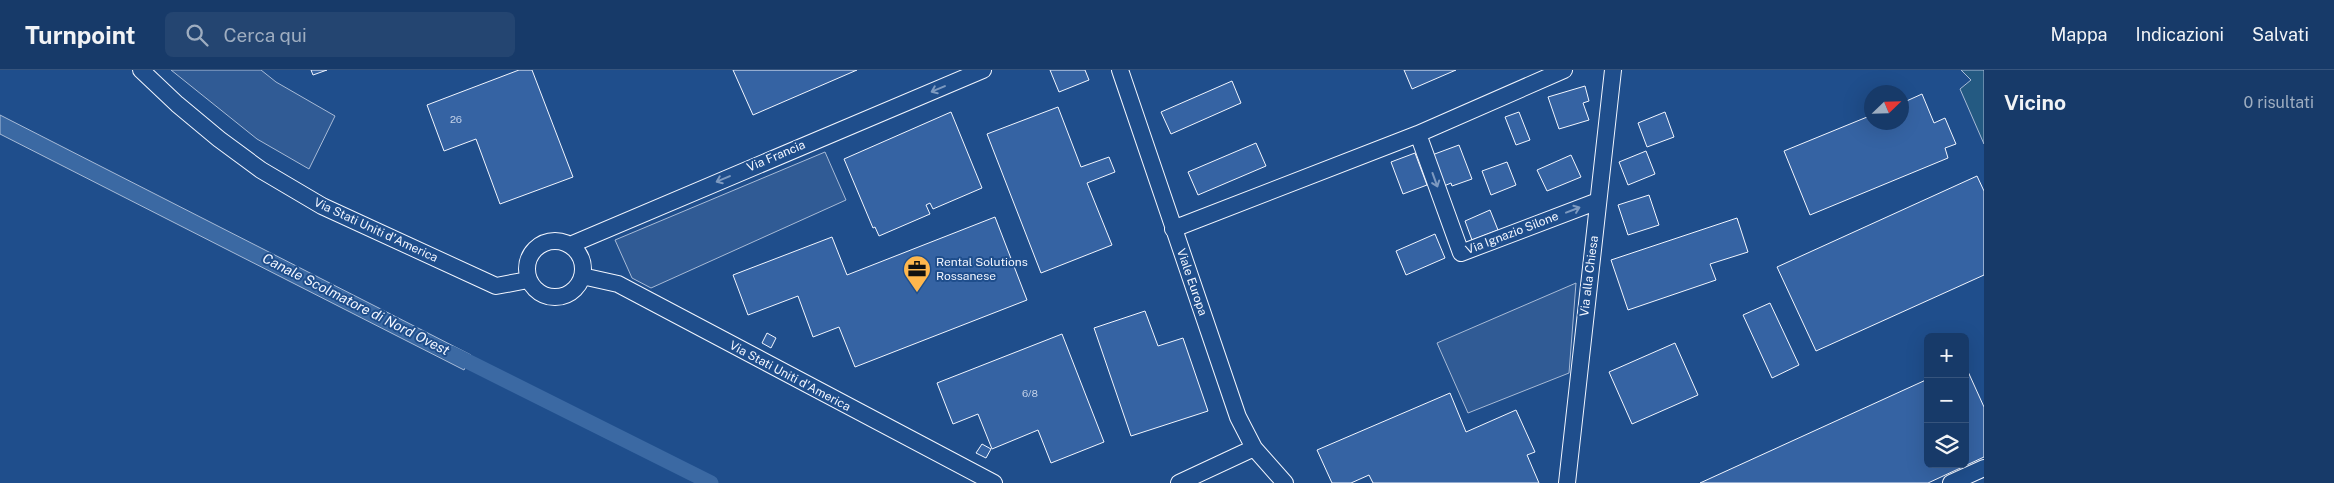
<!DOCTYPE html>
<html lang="it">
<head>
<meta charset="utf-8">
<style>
	:root { --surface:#173a69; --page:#244571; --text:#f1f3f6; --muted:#9eadc0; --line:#36547d }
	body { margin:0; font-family:"Public Sans",sans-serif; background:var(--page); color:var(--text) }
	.controls { position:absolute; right:15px; bottom:15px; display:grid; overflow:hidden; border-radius:8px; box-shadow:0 5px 20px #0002 }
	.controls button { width:45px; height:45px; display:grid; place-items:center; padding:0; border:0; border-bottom:1px solid var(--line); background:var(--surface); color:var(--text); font:25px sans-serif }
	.compass { position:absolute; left:1864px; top:15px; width:45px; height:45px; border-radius:50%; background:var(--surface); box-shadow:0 5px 20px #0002; rotate:67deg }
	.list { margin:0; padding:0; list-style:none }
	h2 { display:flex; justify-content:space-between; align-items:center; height:65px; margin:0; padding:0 20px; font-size:21px }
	h2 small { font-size:16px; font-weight:400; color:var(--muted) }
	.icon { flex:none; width:28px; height:28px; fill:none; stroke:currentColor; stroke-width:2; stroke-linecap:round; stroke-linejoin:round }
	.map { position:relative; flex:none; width:1984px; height:413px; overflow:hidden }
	header { display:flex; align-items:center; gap:30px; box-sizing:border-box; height:70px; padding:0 25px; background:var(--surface); border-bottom:1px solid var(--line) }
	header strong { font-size:24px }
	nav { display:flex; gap:28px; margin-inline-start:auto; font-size:18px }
	.search { width:350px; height:45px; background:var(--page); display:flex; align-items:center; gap:12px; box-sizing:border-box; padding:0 18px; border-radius:8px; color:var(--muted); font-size:19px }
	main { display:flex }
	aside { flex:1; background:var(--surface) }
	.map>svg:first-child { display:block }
</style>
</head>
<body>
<header>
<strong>Turnpoint</strong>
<div class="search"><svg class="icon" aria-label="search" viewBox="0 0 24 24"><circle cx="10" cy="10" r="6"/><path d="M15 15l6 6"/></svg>Cerca qui</div>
<nav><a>Mappa</a><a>Indicazioni</a><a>Salvati</a></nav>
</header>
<main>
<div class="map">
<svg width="1984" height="413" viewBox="0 0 1984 413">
	<rect width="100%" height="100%" fill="#1f4e8c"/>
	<path fill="#245a82" stroke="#a8bbd7" d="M1961 0H1984V74L1960 19 1971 10Z"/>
	<path fill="#305b95" stroke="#a8bbd7" d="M171 0H261L276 12 335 46 309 99 257 69Z
		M825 82 846 130 651 218 632 208 615 170Z
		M1576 213 1569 303 1468 343 1437 273Z"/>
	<path fill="#3b69a3" stroke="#a8bbd7" d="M0 45 471 285 464 300 0 64Z"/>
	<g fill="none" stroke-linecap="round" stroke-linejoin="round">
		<path stroke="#3b69a3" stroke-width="15" d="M451 283 711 413"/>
	</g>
	<path fill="#3563a3" stroke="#f2f6ff" d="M311 0H327L313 5Z
		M519 0H532L573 107 500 134 476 69 444 81 427 35Z
		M733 0H857L753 45Z
		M1050 0H1085L1089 10 1059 22Z
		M1404 0H1456L1412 19Z
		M1232 11 1241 33 1171 64 1161 42Z
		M1585 16 1589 31 1583 33 1589 50 1559 59 1548 27Z
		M1922 24 1934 53 1945 48 1956 74 1945 78 1948 88 1810 145 1784 81 1872 45V52H1902V33Z
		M1058 37 1081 97 1109 87 1115 102 1087 113 1112 175 1041 203 987 64Z
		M951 42 982 118 933 139 930 133 926 135 930 144 879 166 875 157 873 158 844 89Z
		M1519 42 1530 70 1516 75 1505 47Z
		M1665 42 1674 67 1647 77 1638 53Z
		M1256 73 1266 96 1198 125 1188 102Z
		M1459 75 1472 109 1452 116 1451 113 1444 116 1432 85Z
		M1646 81 1655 104 1628 115 1619 92Z
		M1415 83 1427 115 1403 124 1391 92Z
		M1571 85 1581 107 1547 121 1537 100Z
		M1507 92 1516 115 1491 125 1482 101Z
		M1977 106 1984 121V205L1816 281 1777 197Z
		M1649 125 1659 155 1628 165 1618 135Z
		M1490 140 1498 160 1472 170 1465 151Z
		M995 147 1027 230 855 297 839 257 813 267 798 226 748 245 733 205 832 167 847 205Z
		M1737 148 1748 182 1710 194 1716 210 1628 240 1611 190Z
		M1435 164 1445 188 1406 205 1396 181Z
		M1770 233 1799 295 1772 308 1743 245Z
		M1145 241 1158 276 1183 268 1208 341 1131 366 1094 258Z
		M767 263 776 268 771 278 762 273Z
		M1062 264 1104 372 1051 393 1038 360 992 379 978 344 953 354 937 313Z
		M1675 273 1698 325 1632 354 1609 302Z
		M1965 295 1984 337V387L1928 413H1700L1928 309V394H1965Z
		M1450 323 1466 362 1516 340 1535 382 1527 385 1539 413H1373L1369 405 1351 413H1332L1317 380Z
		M982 374 991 379 986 388 976 383Z"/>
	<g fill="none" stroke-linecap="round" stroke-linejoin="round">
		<g stroke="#f2f6ff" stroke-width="18">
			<path id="minor" d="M141 0 177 34 219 69 261 100 322 136 496 216 528 210
				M1120 0 1238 347 1254 378 1285 413
				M1418 64 1461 183 1598 131
				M1173 159 1418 64 1564 0
				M527 199a28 28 0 1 1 56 0a28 28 0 1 1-56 0Z
				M570 175 983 0
				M582 206 618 214 994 413
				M1179 413 1254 378
				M1567 413 1613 0
				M1951 413 1984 398"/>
		</g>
		<use href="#minor" stroke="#1f4e8c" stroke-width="16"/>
	</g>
	<defs><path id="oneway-shaft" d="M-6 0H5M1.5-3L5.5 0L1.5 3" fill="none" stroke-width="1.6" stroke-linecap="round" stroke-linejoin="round" transform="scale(1.25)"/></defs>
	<g stroke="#7e9ac0">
		<use href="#oneway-shaft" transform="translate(938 19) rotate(157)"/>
		<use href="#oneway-shaft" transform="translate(723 109) rotate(157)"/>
		<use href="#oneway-shaft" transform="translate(1435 110) rotate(70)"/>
		<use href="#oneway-shaft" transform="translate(1573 140) rotate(-21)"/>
	</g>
	<defs>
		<g id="office-pin" transform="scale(1.4375)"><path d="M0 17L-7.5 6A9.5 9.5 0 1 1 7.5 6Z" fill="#ffb74d" stroke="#1f4e8c"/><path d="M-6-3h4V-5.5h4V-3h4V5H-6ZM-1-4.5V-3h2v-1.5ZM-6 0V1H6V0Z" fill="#111"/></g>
	</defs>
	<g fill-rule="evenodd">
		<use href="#office-pin" x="917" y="199"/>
	</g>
	<g text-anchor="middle" stroke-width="4" stroke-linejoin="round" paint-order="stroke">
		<g font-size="10" fill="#c3d1e8">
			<text x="456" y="53">26</text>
			<text x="1030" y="327">6/8</text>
		</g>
		<g font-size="12" fill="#f2f6ff" stroke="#1f4e8c">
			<text transform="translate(776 86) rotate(-23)" y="4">Via Francia</text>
			<text transform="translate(376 160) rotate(25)" y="4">Via Stati Uniti d'America</text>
			<text transform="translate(1512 163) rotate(-21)" y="4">Via Ignazio Silone</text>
			<text transform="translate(1589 206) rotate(-83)" y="4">Via alla Chiesa</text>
			<text transform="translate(1192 212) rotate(71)" y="4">Viale Europa</text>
			<text transform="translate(790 306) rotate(28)" y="4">Via Stati Uniti d'America</text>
		</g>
		<g font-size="12" fill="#f2f6ff" stroke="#1f4e8c" text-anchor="start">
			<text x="936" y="196">Rental Solutions<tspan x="936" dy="14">Rossanese</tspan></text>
		</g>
		<g font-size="14" font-style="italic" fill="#f2f6ff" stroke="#1f4e8c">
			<text transform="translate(356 234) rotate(27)" y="5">Canale Scolmatore di Nord Ovest</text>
		</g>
	</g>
</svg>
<div class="controls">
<button>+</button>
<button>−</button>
<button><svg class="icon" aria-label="layers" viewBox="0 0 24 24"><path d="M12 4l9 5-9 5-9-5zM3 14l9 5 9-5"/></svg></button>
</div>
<svg class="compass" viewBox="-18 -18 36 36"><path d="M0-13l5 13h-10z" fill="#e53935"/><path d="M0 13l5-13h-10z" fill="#9eadc0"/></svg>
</div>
<aside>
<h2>Vicino<small>0 risultati</small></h2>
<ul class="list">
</ul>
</aside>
</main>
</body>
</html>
